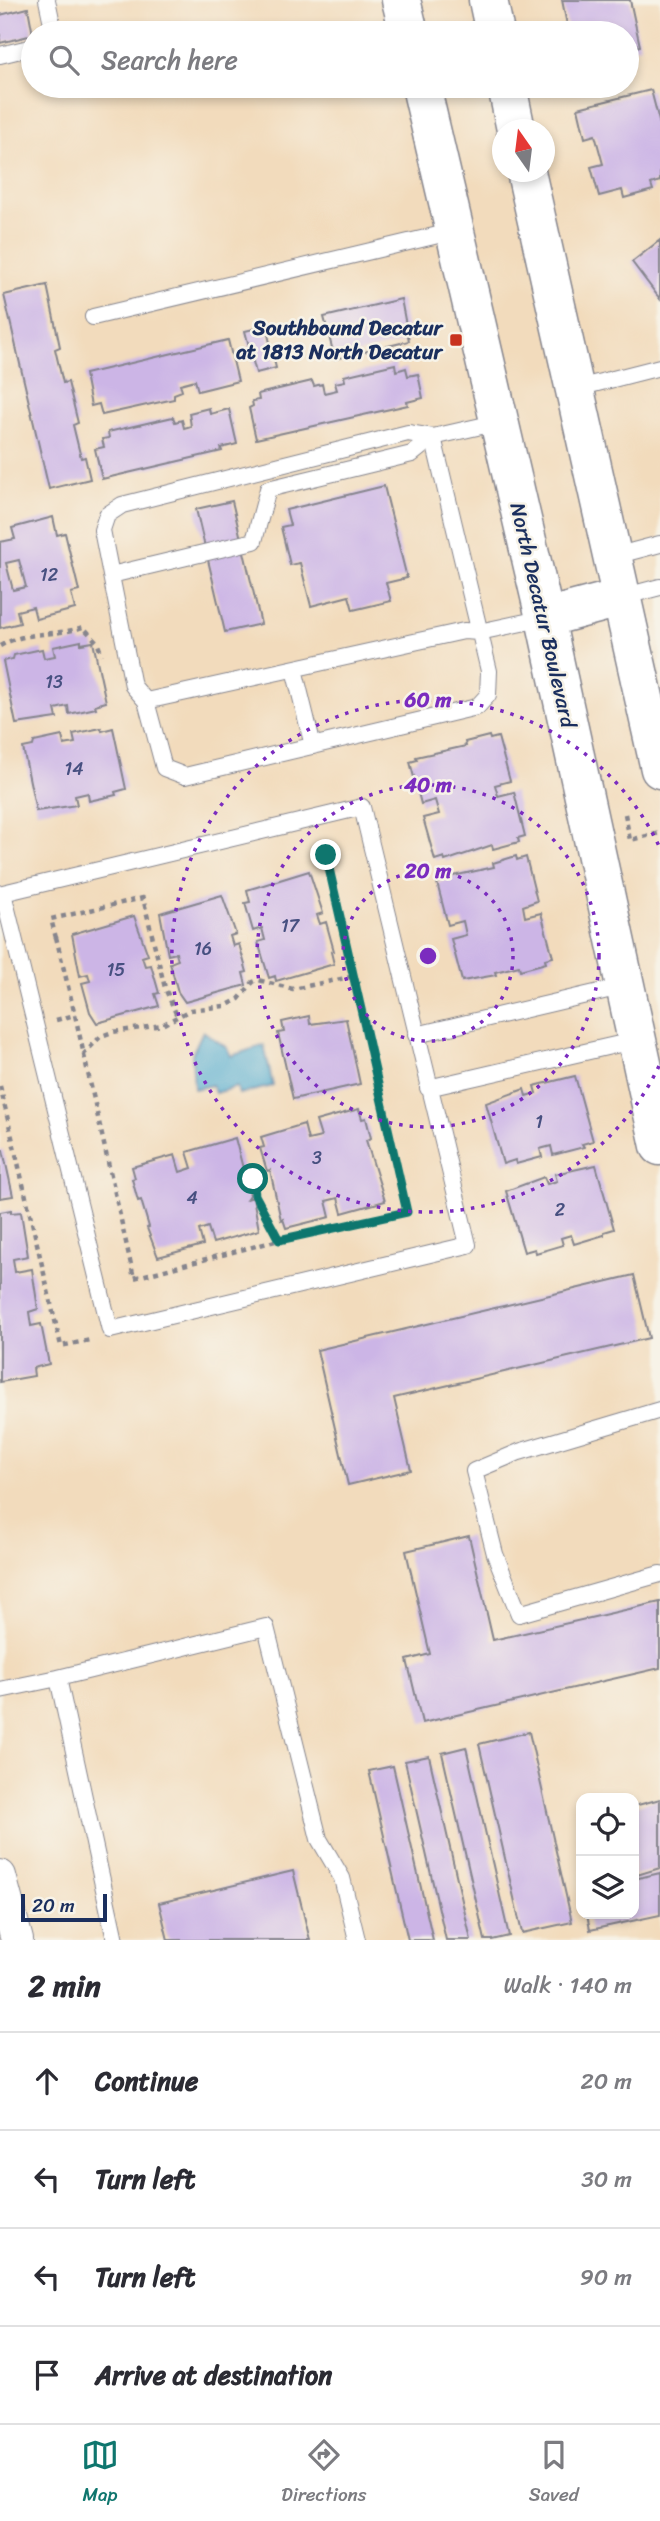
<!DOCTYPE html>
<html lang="en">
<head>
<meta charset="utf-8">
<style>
	:root { --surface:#fff; --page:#f7f7f7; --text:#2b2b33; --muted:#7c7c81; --line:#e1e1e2; --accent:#0f766e }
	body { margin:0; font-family:Sriracha,sans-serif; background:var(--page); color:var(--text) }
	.controls { position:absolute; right:21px; bottom:21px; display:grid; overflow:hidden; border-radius:14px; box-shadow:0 4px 10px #0003 }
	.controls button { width:63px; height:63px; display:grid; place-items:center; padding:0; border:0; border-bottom:2px solid var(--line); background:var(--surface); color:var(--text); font:35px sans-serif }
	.compass { position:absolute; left:492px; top:119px; width:63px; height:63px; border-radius:50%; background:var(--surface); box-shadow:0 4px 10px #0003; rotate:346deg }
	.scale { position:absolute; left:21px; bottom:18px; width:86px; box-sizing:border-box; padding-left:7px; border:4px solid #1b2f5e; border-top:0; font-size:19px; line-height:24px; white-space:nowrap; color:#1b2f5e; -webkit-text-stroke:5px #f7f3e8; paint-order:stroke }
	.stop { position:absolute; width:21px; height:21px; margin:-16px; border:5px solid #0f766e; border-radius:50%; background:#fff }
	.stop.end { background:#0f766e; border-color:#fff; box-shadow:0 2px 7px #0008 }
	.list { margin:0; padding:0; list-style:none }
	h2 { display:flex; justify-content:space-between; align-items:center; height:91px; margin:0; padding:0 28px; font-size:30px }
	h2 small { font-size:23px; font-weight:400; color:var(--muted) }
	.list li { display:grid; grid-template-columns:46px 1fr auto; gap:21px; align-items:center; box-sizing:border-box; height:98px; padding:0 28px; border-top:2px solid var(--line) }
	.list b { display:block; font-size:26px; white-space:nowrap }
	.list em { font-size:23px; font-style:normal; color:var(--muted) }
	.icon { flex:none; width:38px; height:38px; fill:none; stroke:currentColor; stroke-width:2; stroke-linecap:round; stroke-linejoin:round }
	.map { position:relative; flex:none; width:660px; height:1940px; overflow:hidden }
	.search { position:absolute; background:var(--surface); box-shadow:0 4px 10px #0003; left:21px; right:21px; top:21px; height:77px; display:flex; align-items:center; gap:18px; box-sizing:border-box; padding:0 24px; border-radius:38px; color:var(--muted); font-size:26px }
	.sheet { height:483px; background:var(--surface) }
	nav { display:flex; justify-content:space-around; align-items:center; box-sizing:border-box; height:98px; border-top:2px solid var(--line); background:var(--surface); font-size:19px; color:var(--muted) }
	nav a { display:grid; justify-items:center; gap:4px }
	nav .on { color:var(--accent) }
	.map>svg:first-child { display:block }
</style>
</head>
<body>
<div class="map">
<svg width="660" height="1940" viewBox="0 0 660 1940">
	<rect width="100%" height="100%" fill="#f7f3e8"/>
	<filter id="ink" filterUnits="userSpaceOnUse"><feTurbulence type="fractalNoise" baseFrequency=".0143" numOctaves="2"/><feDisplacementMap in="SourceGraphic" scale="14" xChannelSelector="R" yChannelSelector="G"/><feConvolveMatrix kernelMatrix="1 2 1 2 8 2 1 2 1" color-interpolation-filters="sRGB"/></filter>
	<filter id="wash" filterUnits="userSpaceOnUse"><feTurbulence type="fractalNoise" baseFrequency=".00686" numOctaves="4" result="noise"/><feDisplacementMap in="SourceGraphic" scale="28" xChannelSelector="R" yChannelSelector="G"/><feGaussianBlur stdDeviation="1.57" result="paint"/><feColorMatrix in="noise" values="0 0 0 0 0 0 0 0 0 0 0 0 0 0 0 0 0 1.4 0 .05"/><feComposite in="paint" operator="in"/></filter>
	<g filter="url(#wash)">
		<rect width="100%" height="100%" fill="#f2dbbc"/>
		<path fill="#4fa9cd" stroke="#356c96" stroke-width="2" d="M203 1031 227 1048 231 1056 264 1045 273 1086 239 1094 237 1087 215 1093 212 1085 194 1089 192 1054Z"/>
		<g id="blocks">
			<path fill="#ccb5e6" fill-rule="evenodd" d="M562 0H630L640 46 627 49V33H562L568 30Z
				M28 8 33 35 0 43V15Z
				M651 90 660 125V181L651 184 653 190 624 198 622 190 599 196 591 167 603 164 595 135 585 138 578 108Z
				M660 240V299L632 262Z
				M47 285 60 347 55 349 63 383 68 382 78 423 73 425 81 458 85 457 90 479 49 489 4 295Z
				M401 299 409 341 335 359 324 317Z
				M266 326 276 368 256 373 245 331Z
				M228 340 238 381 198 391 195 380 180 384 182 391 174 394V399L102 415 99 404 91 406 85 374Z
				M395 364 396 371 406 368 408 376 418 374 423 398 407 402 408 405 256 439 249 408 253 406 252 401 259 400 258 394 312 381 314 386 322 384 324 393 337 390 335 383 345 381 344 376Z
				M209 408 210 414 229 409 237 444 221 448 222 451 102 479 95 449 104 447 102 439 109 438 108 432 173 417 175 422 182 420 184 428 191 426 189 413Z
				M384 486 407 578 386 583 391 601 353 610 349 596 311 606 300 563 290 565 281 527 290 525 286 510Z
				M232 501 261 624 225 632 196 509Z
				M53 517 57 535 65 533 79 591 71 593 75 609 36 619 33 607 17 611 20 623 0 628V542L15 539 12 528ZM19 560 26 587 13 590 6 563Z
				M81 641V644L93 642 106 702 95 705 96 708 69 714 68 706 55 709 57 718 16 724 3 661 13 659 14 655 42 649 44 658 55 656 53 647Z
				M101 728 102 731 113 728 126 789 115 792 116 795 89 801 88 793 75 796 77 805 36 811 23 748 33 746 34 742 62 736 64 745 75 743 73 734Z
				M489 736 490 739 498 737 510 781 495 785 498 796 514 792 525 836 518 838 519 842 493 849 492 845 445 861 444 857 435 860 423 818 439 814 435 800 421 804 410 762 417 760 416 757 466 746 465 742Z
				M516 856 517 860 526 857 537 901 523 906 525 917 541 913 553 957 545 959 546 963 520 970 519 966 495 972 496 975 462 981 451 939 466 935 463 921 448 925 437 883 444 881V878L494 867 493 863Z
				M309 871 323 913 317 915 320 924 326 922 334 951 331 952 334 964 276 981 275 976 269 978 258 942 265 940 262 928 253 931 245 903 250 902 247 890Z
				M222 895 236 934 230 936 233 946 239 944 247 972 243 973 246 985 185 1002 178 992 170 963 178 960 176 953 168 955 160 913Z
				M134 916 148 955 142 957 145 966 151 965 159 993 155 994 159 1006 97 1023 90 1012 82 983 90 981 88 974 80 976 72 934Z
				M309 1016 310 1024 346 1019 360 1084 293 1099 278 1033 284 1032 282 1022Z
				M575 1076 593 1141 582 1144 584 1147 553 1155 551 1146 540 1149 542 1157 516 1164 515 1160 503 1164 486 1103 524 1089 526 1096 536 1093 534 1086Z
				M359 1109 362 1119 366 1118 371 1138 366 1140 385 1201 342 1213 338 1198 326 1201 330 1217 286 1228 283 1219 281 1220 270 1170 267 1171 260 1148 264 1147 261 1137 304 1124 308 1140 321 1137 316 1121Z
				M235 1138 250 1195 247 1199 253 1197 259 1230 213 1243 208 1227 199 1230 203 1245 158 1257 147 1228 149 1227 141 1200 138 1201 132 1179 135 1178 132 1167 175 1155 180 1172 192 1168 187 1152Z
				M0 1150H3L13 1196 0 1198Z
				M596 1165 614 1229 604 1232V1235L574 1244 571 1235 561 1238 563 1245 536 1253 535 1249 524 1252 506 1191 544 1177 547 1184 557 1181 555 1174Z
				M11 1210V1213L21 1212 28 1256 13 1259 15 1272 32 1269 38 1309 29 1312 31 1326 41 1324 49 1364 33 1368 34 1376 0 1382V1212Z
				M634 1275 649 1338 394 1398 411 1470 348 1485 317 1350Z
				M469 1536 493 1640 660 1602V1668L422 1723 407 1660 430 1654 406 1551Z
				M529 1732 572 1922 522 1933 479 1744Z
				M466 1747 509 1936 492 1940H485L442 1753Z
				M429 1756 471 1940H446L405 1761Z
				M393 1766 433 1940H408L369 1771Z
				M660 1799V1868L634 1876V1806Z
				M293 1871 310 1940H168L159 1903Z
				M660 1873V1915L590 1930 587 1914H634V1879Z"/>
		</g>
	</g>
	<g filter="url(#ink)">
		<use href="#blocks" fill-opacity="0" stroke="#86858d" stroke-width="2"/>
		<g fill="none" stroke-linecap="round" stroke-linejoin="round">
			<g stroke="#86858d" stroke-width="18">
				<path id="service" d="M47 0 54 33
					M0 55 33 47
					M93 317 455 231
					M574 389 660 367
					M499 422 433 437 408 433 122 505 107 515 102 530 133 686 146 701 464 631 479 632 545 618
					M611 557 660 544
					M111 575 254 541 268 489 412 454 433 437
					M622 597 660 587
					M294 669 313 746
					M146 701 164 768 185 776 477 707 488 695 489 671 433 437
					M362 807 468 1245 110 1330 3 893Z
					M416 1035 625 986
					M428 1088 637 1040
					M660 1410 519 1452 474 1471 495 1554 519 1614 660 1574
					M0 1690 58 1678
					M115 1940 58 1678 266 1627 319 1839 342 1878 357 1940"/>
			</g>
			<g stroke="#86858d" stroke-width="34">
				<path id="minor" d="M0 1876 17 1940"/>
			</g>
			<g stroke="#86858d" stroke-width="41">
				<path id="primary" d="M401 0 409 33
					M488 0 495 33
					M421 86 545 618 660 1146
					M507 86 516 130
					M526 172 660 769
					M545 618 620 598"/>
			</g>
			<path stroke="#86858d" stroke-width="4.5" stroke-dasharray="5 5" stroke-linecap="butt" d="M0 646C27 630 55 637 83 627L97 642 102 655
				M625 814 630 840 660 833
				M56 937 75 1015
				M56 938 51 919 143 898 165 988 177 1016
				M56 1020 75 1015 134 1278 279 1240 252 1186 258 1171
				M83 1055 101 1036 113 1032 162 1025 190 1010 225 1006 239 999 253 982 258 980 293 989 355 976
				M0 1086 61 1346 90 1340
				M279 1240 406 1212 332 880 326 855 319 852"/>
			<use href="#service" stroke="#fff" stroke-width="16"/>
			<use href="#minor" stroke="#fff" stroke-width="32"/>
			<use href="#primary" stroke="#fff" stroke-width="38"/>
		</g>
	</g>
	<g fill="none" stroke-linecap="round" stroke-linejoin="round" filter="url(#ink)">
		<path stroke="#0f766e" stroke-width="9" d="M253 1179 255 1195 279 1240 407 1212 326 855"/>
	</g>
	<g fill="none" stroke="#7b2cbf" stroke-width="3.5" stroke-dasharray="3.5 7">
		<circle cx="428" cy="956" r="85"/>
		<circle cx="428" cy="956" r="171"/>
		<path d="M659 1066A256 256 0 1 1 659 846"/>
	</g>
	<rect fill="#c8321e" stroke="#f7f3e8" stroke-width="2.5" x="449" y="333" width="14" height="14" rx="3.5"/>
	<g text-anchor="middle" stroke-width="5" stroke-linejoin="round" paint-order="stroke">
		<g font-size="18" fill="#475080">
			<text x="49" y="581">12</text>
			<text x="54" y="688">13</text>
			<text x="74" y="775">14</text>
			<text x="290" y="932">17</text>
			<text x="203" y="955">16</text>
			<text x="116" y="976">15</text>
			<text x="539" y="1128">1</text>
			<text x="317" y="1164">3</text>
			<text x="192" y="1204">4</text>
			<text x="560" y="1216">2</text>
		</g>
		<g font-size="21" font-weight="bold" fill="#1b2f5e" stroke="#f7f3e8" text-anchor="end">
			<text x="442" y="335">Southbound Decatur<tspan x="442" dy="24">at 1813 North Decatur</tspan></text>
		</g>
		<g font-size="21" fill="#1b2f5e" stroke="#f7f3e8">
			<text transform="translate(543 615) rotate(77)" y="7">North Decatur Boulevard</text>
		</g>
	</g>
	<circle cx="428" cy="956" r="10" fill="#7b2cbf" stroke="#f7f3e8" stroke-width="3.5"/>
	<g font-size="21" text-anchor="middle" font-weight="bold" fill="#7b2cbf" stroke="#f7f3e8" stroke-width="5" stroke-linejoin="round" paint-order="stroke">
		<text x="428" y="707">60 m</text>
		<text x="428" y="792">40 m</text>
		<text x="428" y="878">20 m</text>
	</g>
</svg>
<div class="controls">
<button><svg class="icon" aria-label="locate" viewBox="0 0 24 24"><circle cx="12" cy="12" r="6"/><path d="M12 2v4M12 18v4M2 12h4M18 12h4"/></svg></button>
<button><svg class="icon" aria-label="layers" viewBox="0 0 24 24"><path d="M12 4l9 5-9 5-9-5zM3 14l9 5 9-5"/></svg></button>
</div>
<svg class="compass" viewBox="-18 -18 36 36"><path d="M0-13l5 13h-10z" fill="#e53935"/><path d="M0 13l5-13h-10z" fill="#7c7c81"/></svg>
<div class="scale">20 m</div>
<div class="stop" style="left:253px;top:1179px"></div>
<div class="stop end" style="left:326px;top:855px"></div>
<div class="search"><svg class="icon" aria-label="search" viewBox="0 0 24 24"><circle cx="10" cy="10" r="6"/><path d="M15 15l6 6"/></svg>Search here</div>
</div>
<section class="sheet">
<h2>2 min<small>Walk · 140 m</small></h2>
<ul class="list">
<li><svg class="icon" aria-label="ahead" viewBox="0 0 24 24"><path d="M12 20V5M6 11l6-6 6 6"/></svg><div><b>Continue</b></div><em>20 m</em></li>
<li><svg class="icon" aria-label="left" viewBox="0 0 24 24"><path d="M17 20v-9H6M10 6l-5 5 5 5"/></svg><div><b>Turn left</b></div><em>30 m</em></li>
<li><svg class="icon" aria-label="left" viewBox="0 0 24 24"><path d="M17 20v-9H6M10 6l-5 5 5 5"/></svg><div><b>Turn left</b></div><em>90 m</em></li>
<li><svg class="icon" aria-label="arrive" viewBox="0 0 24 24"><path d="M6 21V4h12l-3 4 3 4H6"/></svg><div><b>Arrive at destination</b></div></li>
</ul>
</section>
<nav>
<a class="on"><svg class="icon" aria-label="map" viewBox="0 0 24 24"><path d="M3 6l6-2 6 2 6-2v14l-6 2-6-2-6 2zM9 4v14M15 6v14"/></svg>Map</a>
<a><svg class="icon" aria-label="directions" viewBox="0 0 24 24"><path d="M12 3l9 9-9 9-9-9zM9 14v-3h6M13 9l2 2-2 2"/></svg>Directions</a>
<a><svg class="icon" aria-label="saved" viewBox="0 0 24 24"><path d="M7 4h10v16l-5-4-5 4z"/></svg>Saved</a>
</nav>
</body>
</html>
